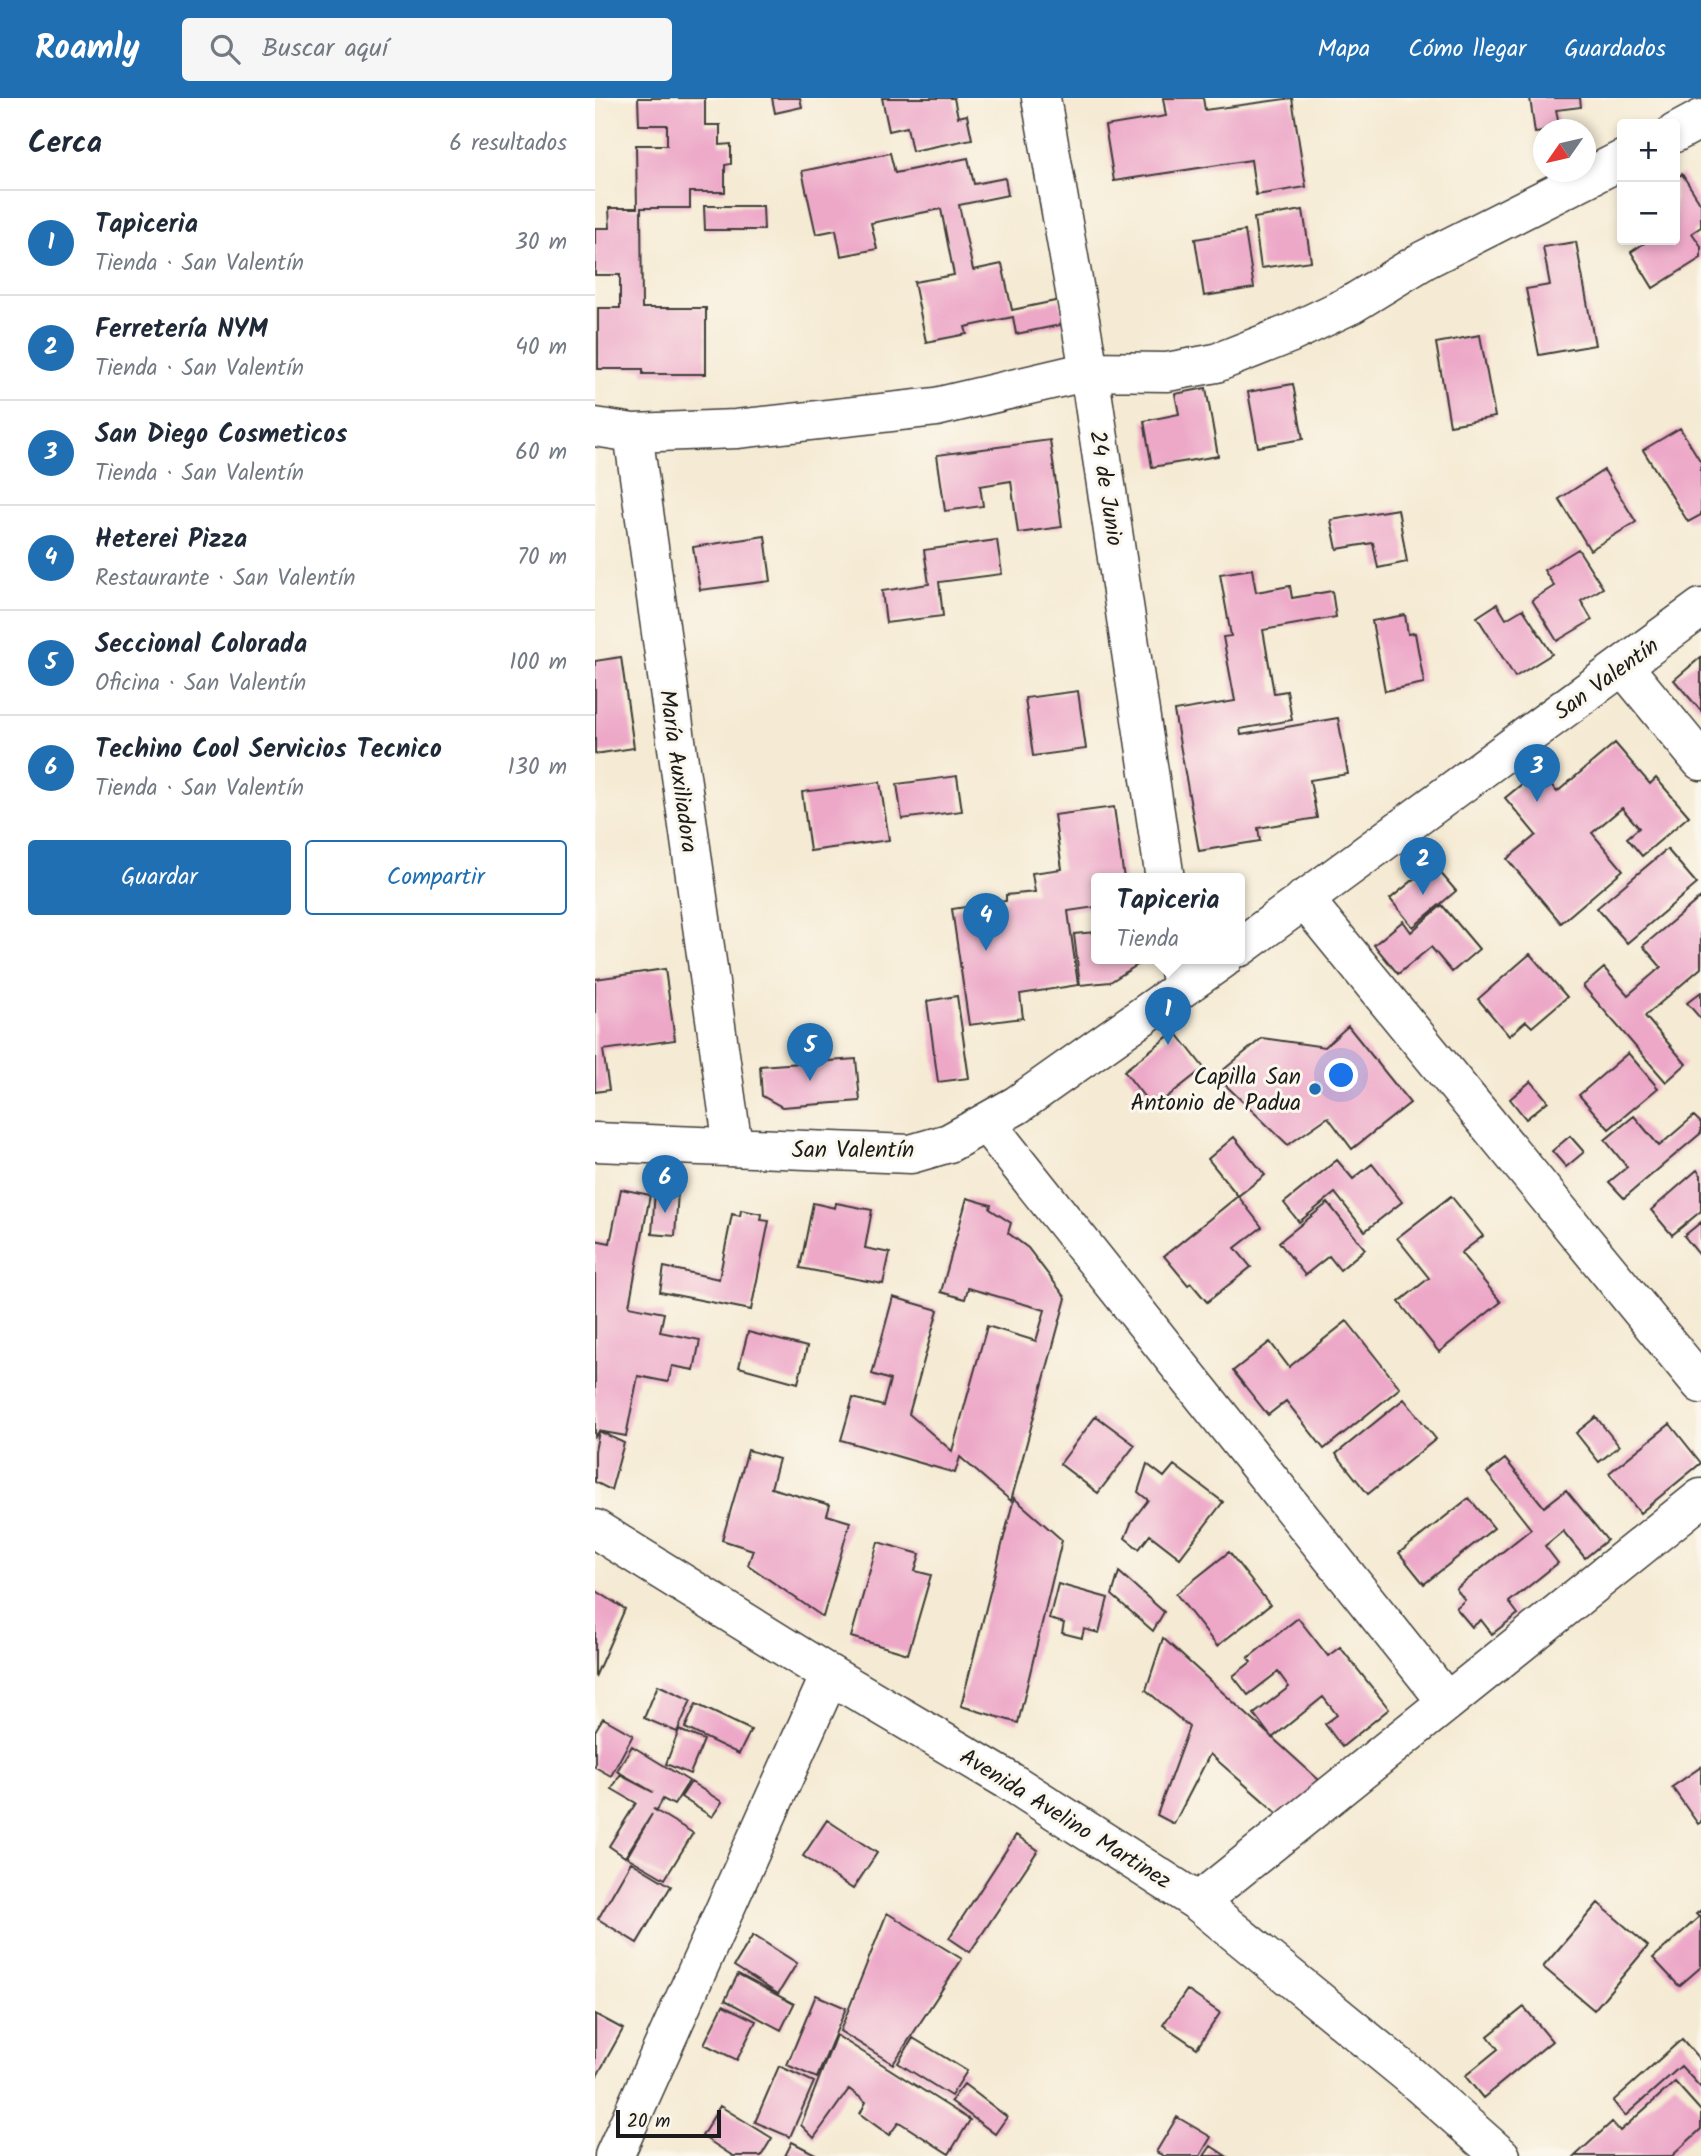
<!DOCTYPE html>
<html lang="es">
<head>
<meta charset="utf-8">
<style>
	:root { --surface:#fff; --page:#f6f6f7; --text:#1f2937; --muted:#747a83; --line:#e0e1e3; --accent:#1f6fb2 }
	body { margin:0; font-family:Kalam,sans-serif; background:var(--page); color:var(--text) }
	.controls { position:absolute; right:21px; top:21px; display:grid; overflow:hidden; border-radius:7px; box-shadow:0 4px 10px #0003 }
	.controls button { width:63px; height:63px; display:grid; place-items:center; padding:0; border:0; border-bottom:2px solid var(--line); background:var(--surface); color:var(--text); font:35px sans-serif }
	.compass { position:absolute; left:938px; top:21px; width:63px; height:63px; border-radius:50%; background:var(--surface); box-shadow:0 4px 10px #0003; rotate:236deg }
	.scale { position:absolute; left:21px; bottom:18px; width:105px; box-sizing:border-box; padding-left:7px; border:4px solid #1c1c1c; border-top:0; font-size:19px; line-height:24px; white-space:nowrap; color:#1c1c1c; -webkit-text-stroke:5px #fbf7ec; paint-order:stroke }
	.you { position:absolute; left:747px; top:978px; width:24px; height:24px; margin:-18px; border:5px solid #fff; border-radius:50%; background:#1a73e8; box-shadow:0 0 0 10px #1a73e833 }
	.badge { display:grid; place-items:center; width:46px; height:46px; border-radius:50%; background:var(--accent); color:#fff; font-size:23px; font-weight:700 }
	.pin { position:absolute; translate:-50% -58px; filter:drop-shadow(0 2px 4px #0008) }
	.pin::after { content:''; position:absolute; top:37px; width:24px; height:21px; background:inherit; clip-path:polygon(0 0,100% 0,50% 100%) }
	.popup { position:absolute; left:496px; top:775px; width:154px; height:91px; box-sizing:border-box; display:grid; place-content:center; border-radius:7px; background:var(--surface); filter:drop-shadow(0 2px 5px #0005); font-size:23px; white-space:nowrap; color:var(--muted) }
	.popup b { font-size:26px; color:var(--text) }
	.popup::after { content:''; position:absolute; left:50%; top:100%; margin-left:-14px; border:14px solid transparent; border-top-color:var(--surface) }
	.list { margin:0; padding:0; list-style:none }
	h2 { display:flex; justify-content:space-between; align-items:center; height:91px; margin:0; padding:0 28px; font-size:30px }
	h2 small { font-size:23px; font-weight:400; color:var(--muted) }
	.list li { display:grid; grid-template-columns:46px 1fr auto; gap:21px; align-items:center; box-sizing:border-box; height:105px; padding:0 28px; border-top:2px solid var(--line) }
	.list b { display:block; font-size:26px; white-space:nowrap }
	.list p { margin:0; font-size:23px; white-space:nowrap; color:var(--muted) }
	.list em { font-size:23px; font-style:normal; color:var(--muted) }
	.actions { display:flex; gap:14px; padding:21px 28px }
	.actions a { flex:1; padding:16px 0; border:2px solid var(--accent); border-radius:7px; text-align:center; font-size:24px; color:var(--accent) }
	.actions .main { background:var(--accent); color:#fff }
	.icon { flex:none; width:38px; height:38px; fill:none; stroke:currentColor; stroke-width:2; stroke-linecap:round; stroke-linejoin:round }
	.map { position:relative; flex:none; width:1106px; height:2058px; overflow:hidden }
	header { display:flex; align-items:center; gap:42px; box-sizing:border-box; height:98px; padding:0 35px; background:var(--accent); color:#fff }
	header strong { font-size:33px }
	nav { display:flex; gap:38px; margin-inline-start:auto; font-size:24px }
	.search { width:490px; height:63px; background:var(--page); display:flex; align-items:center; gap:18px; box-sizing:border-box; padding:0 24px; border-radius:7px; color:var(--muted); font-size:26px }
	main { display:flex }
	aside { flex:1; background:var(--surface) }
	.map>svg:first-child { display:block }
</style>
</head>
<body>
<header>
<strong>Roamly</strong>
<div class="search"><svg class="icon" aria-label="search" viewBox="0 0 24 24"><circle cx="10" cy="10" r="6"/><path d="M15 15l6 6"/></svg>Buscar aquí</div>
<nav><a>Mapa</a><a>Cómo llegar</a><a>Guardados</a></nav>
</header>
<main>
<aside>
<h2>Cerca<small>6 resultados</small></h2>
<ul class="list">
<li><span class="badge">1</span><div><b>Tapiceria</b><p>Tienda · San Valentín</p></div><em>30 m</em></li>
<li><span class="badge">2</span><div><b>Ferretería NYM</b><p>Tienda · San Valentín</p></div><em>40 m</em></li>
<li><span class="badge">3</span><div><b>San Diego Cosmeticos</b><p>Tienda · San Valentín</p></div><em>60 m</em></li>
<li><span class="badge">4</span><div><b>Heterei Pizza</b><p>Restaurante · San Valentín</p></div><em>70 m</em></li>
<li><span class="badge">5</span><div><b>Seccional Colorada</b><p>Oficina · San Valentín</p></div><em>100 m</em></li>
<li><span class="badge">6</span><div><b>Techino Cool Servicios Tecnico</b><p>Tienda · San Valentín</p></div><em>130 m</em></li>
</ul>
<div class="actions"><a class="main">Guardar</a><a>Compartir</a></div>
</aside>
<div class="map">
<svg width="1106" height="2058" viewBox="0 0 1106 2058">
	<rect width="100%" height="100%" fill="#fbf7ec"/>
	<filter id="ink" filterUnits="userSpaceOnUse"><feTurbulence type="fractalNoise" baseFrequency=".0143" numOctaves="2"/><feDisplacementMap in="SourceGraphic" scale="14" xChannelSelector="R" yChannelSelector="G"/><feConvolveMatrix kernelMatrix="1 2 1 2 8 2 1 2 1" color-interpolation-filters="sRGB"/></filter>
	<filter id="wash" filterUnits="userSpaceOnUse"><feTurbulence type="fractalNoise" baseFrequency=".00686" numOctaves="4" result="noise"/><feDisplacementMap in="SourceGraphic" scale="28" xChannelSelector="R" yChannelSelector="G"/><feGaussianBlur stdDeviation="1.57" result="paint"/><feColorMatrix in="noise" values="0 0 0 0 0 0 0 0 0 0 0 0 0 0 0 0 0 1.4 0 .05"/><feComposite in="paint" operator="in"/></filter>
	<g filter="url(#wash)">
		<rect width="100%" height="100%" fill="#f5ead3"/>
		<g id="blocks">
			<path fill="#eda8c8" d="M43 0H110V27H125V47L136 46V66L130 67V94H95V110H46L47 210H111V276H48V271H3V210H25V177H0V130H15L14 110H42L41 47H72V27H44Z
				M177 0H205L207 9 180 15Z
				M287 0H359L363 19 372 17 377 41 317 53 312 29 294 33Z
				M568 0H608L610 12 697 0 711 89 661 97 656 62 519 83 510 28 571 18Z
				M935 0H985L986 9 961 12 965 32H948V34L940 35Z
				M295 55 300 75 373 60 379 86 410 80 413 97 364 107 378 172 407 166 417 212 465 202 470 226 421 236 418 219 370 229 372 236 331 244 319 184 359 177 346 111 276 125 282 151 246 158 241 132 221 136 207 73Z
				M1087 76 1106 106V129L1097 135 1106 148V160L1058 190 1036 154 1051 144 1050 142H1080V81Z
				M109 108H168L169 132H110Z
				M708 112 716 163 666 170 659 120Z
				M650 133 659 190 609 198 600 141Z
				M981 144 1000 247 944 257 931 191 955 187 948 149Z
				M885 237 900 319 855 327 841 245Z
				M698 286 708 341 663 349 653 294Z
				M611 290 623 358 557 369 549 323 584 316 580 296Z
				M1085 330 1106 364V417L1093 424 1048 352Z
				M455 342 467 429 423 435 416 383 385 388 388 408 350 413 342 357Z
				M1009 372 1041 424 995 452 964 401Z
				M803 411 812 464 783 470 778 445 742 451 736 422Z
				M170 438 176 483 105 492 98 449Z
				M402 442 407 476 344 484 348 518 291 525 287 493 334 486 329 452Z
				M983 451 1008 490 986 503 997 522 962 543 937 502 959 488 949 472Z
				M657 471 661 494 695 488 697 500 737 493 741 519 668 532 679 595 692 593 697 622 645 631 646 637 743 620 753 676 715 682 722 720 663 730 665 743 604 753 579 613 640 603 628 539 636 538 625 476Z
				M902 506 911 521 928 511 957 556 920 579 882 519Z
				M810 517 813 536 820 535 829 585 790 593 777 523Z
				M26 559 39 650 0 656V563Z
				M1106 559V613L1079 582Z
				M483 593 491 651 438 658 430 600Z
				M1020 645 1055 686 1061 680 1094 718 1047 758 1032 740 1044 730 1027 710 997 735 1028 772 966 825 912 761 941 737 910 700 944 672 962 694Z
				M362 678 367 713 307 721 302 686Z
				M285 684 294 742 215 753 207 694Z
				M519 709 529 781H501V809L473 813 483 887 425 896 428 920 374 927 357 811 411 803V797L440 794 437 775 467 771 459 717Z
				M1072 751 1102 786 1032 845 1002 810Z
				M838 766 861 793 818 829 795 801Z
				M1106 799V870L1050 918 1091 966 1071 984 988 888 1009 870 1033 897 1066 869 1048 848Z
				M847 807 884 851 857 874 836 849 803 876 779 847 808 823 816 834Z
				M501 834V861H547V864L515 884 485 887 479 836Z
				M935 856 972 899 937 929 931 923 914 938 883 901Z
				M70 871 80 942 8 952 14 992 0 994V881Z
				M1106 894V921L1092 905Z
				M362 898 374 980 343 984 332 903Z
				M753 928 815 1005 757 1051 733 1019 693 1047 621 978 667 940 730 949Z
				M580 933 609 970 558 1010 529 973Z
				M1033 955 1063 990 1014 1031 984 997Z
				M261 961 265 1003 187 1009 167 998 165 968Z
				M936 983 953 1003 931 1021 915 1001Z
				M1039 1018 1064 1048 1099 1018 1106 1025V1035L1029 1100 1014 1084 1032 1069 1010 1042Z
				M975 1038 989 1054 971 1069 957 1053Z
				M639 1039 670 1077 643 1098 613 1061Z
				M742 1062 758 1081 777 1066 807 1104 770 1133 740 1095 704 1124 689 1105Z
				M1102 1072 1106 1077V1113L1077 1137 1056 1112Z
				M26 1091 55 1097 34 1208 69 1215 65 1234 105 1242 99 1272 77 1268 73 1284 43 1278 31 1338 4 1333 0 1339V1142L15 1145Z
				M60 1092 83 1094 80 1138 57 1136Z
				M643 1098 667 1129 640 1150 656 1169 612 1204 596 1185 593 1187 569 1158Z
				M856 1098 888 1138 866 1155 906 1204 844 1254 804 1204 834 1180 802 1140Z
				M372 1100 396 1107 395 1111 416 1125 413 1135 433 1150 471 1200 416 1403 365 1359 360 1375 246 1342 258 1300 288 1308 295 1282 277 1276 298 1199 343 1212 314 1316 357 1353 392 1228 441 1243 450 1212 373 1190 370 1201 346 1194Z
				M218 1105 240 1110 241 1105 277 1112 270 1150 295 1155 288 1186 205 1170Z
				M733 1105 770 1151 745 1172 734 1158 710 1177 684 1144Z
				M146 1112 167 1116 166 1122 174 1123 156 1212 65 1194 69 1169 124 1181 137 1116 145 1118Z
				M1106 1124V1159L1089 1138Z
				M752 1223 805 1290 729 1351 691 1303 673 1317 638 1273 675 1244 694 1269Z
				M153 1234 212 1249 203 1285 144 1269Z
				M809 1301 841 1341 773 1396 741 1356Z
				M501 1318 540 1347 503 1395 465 1366Z
				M1001 1319 1024 1348 1004 1364 981 1335Z
				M1075 1326 1106 1365 1045 1415 1014 1375Z
				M4 1333 29 1345 16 1392 0 1384V1353Z
				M153 1352 184 1361 176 1390 235 1407 232 1417 255 1424 228 1519 153 1467 158 1452 127 1442Z
				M910 1361 949 1409 971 1392 1012 1442 990 1460 968 1433 950 1448 963 1465 914 1504 923 1516 897 1536 886 1522 877 1529 861 1510 870 1502 861 1491 936 1431 892 1375Z
				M552 1366 569 1379 579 1367 628 1404 585 1460 555 1437 544 1451 530 1440 537 1423 553 1402 543 1394Z
				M419 1400 467 1442 423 1625 366 1608Z
				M874 1400 899 1430 829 1486 804 1455Z
				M283 1444 325 1456 320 1473 336 1477 313 1556 256 1539Z
				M634 1454 675 1507 622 1548 581 1496Z
				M524 1474 569 1514 558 1533 517 1497Z
				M463 1486 513 1500 504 1535 489 1531 487 1540 467 1535 469 1525 454 1521Z
				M0 1492 30 1511 0 1579Z
				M703 1520 733 1558 745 1549 794 1611 747 1649 730 1626 742 1617 728 1599 677 1640 659 1616 694 1589 683 1574 653 1597 638 1578 656 1564 653 1560Z
				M568 1540 725 1683 690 1722 615 1656 579 1726 562 1717 594 1629 551 1592Z
				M63 1587 96 1602 82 1634 49 1620Z
				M101 1606 156 1632 144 1656 90 1630Z
				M8 1620 38 1637 16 1678 0 1669V1633Z
				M84 1632 109 1642 95 1676 71 1666Z
				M37 1648 94 1683 79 1707 68 1701 62 1712 58 1711 98 1735 70 1781 32 1759 57 1716 30 1759 14 1748 41 1705 17 1691 25 1677 58 1694 22 1673Z
				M1106 1669V1724L1103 1726 1077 1689Z
				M96 1684 127 1704 117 1719 86 1699Z
				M232 1722 282 1755 258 1791 208 1758Z
				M421 1737 443 1752 375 1854 354 1840Z
				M36 1764 76 1788 42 1845 3 1821Z
				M1003 1805 1053 1848 999 1912 948 1869Z
				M1106 1812V1869L1084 1888 1058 1860 1104 1819 1101 1816Z
				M292 1815 367 1861 298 1966 245 1933Z
				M158 1837 202 1865 183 1896 139 1868Z
				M143 1876 199 1906 186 1932 130 1902Z
				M592 1892 625 1915 602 1950 568 1927Z
				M221 1897 251 1910 222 1980 192 1967Z
				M128 1907 161 1923 142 1962 109 1946Z
				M929 1909 957 1943 888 2000 870 1978 903 1951 893 1938Z
				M0 1916 28 1931 2 1978 0 1977Z
				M241 1937 375 2022 354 2056 304 2024 294 2037 265 2016 271 2004 254 1991 219 2040 206 2027Z
				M318 1940 372 1973 356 1998 303 1965Z
				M1087 1941 1106 1963V1990L1086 1968 1030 2018 1018 2003Z
				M184 1968 219 1984 195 2039 160 2024Z
				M1080 1984 1106 2013V2031L1077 2058H980L1017 2024 1025 2033Z
				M369 1986 412 2019 400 2036 356 2003Z
				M125 2008 177 2040 166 2058H138L107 2038Z
				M582 2019 616 2039 605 2058H569L561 2054Z
				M197 2044 224 2058H190Z
				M616 2048 631 2058H609Z"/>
		</g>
	</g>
	<g filter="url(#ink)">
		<use href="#blocks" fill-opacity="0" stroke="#3d3b37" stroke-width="2"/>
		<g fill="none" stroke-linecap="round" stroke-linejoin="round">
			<g stroke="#3d3b37" stroke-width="41">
				<path id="minor" d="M446 0 494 273 570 781
					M1080 35 1106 21
					M0 329 38 335 138 1049
					M38 335 141 331 341 309 494 273 572 274 621 265 694 236 757 206 829 162 1027 62
					M1028 568 1106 663
					M709 801 1106 1286
					M582 861 587 890
					M391 1025 852 1604
					M603 1804 1106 1400
					M19 2058 235 1577"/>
			</g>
			<g stroke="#3d3b37" stroke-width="41">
				<path id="major" d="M645 849 1106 510
					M0 1044 316 1056 354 1045 422 1007 628 861
					M0 1431 235 1577 416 1684 603 1804 812 1975 906 2058"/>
			</g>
			<use href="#minor" stroke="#fff" stroke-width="38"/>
			<use href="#major" stroke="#fff" stroke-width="38"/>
		</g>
	</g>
	<circle fill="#1f6fb2" stroke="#fbf7ec" stroke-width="2.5" cx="720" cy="991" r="7"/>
	<g text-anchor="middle" stroke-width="6" stroke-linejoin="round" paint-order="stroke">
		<g font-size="23" fill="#1c1c1c" stroke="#fbf7ec">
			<text transform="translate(512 390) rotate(81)" y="8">24 de Junio</text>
			<text transform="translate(1011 580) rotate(-36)" y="8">San Valentín</text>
			<text transform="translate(84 673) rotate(82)" y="8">María Auxiliadora</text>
			<text x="258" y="1059">San Valentín</text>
			<text transform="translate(471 1720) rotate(32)" y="8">Avenida Avelino Martinez</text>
		</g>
		<g font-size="23" fill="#1c1c1c" stroke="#fbf7ec" text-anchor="end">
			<text x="706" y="986">Capilla San<tspan x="706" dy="26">Antonio de Padua</tspan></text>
		</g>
	</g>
</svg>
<div class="controls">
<button>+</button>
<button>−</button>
</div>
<svg class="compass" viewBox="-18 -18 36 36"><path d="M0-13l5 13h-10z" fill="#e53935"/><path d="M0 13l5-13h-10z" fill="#747a83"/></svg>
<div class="scale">20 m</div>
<div class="you"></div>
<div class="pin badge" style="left:573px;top:947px">1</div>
<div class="popup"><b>Tapiceria</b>Tienda</div>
<div class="pin badge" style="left:828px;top:797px">2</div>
<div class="pin badge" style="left:942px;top:704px">3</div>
<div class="pin badge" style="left:391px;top:853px">4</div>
<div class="pin badge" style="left:215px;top:983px">5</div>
<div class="pin badge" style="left:70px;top:1115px">6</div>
</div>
</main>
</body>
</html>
